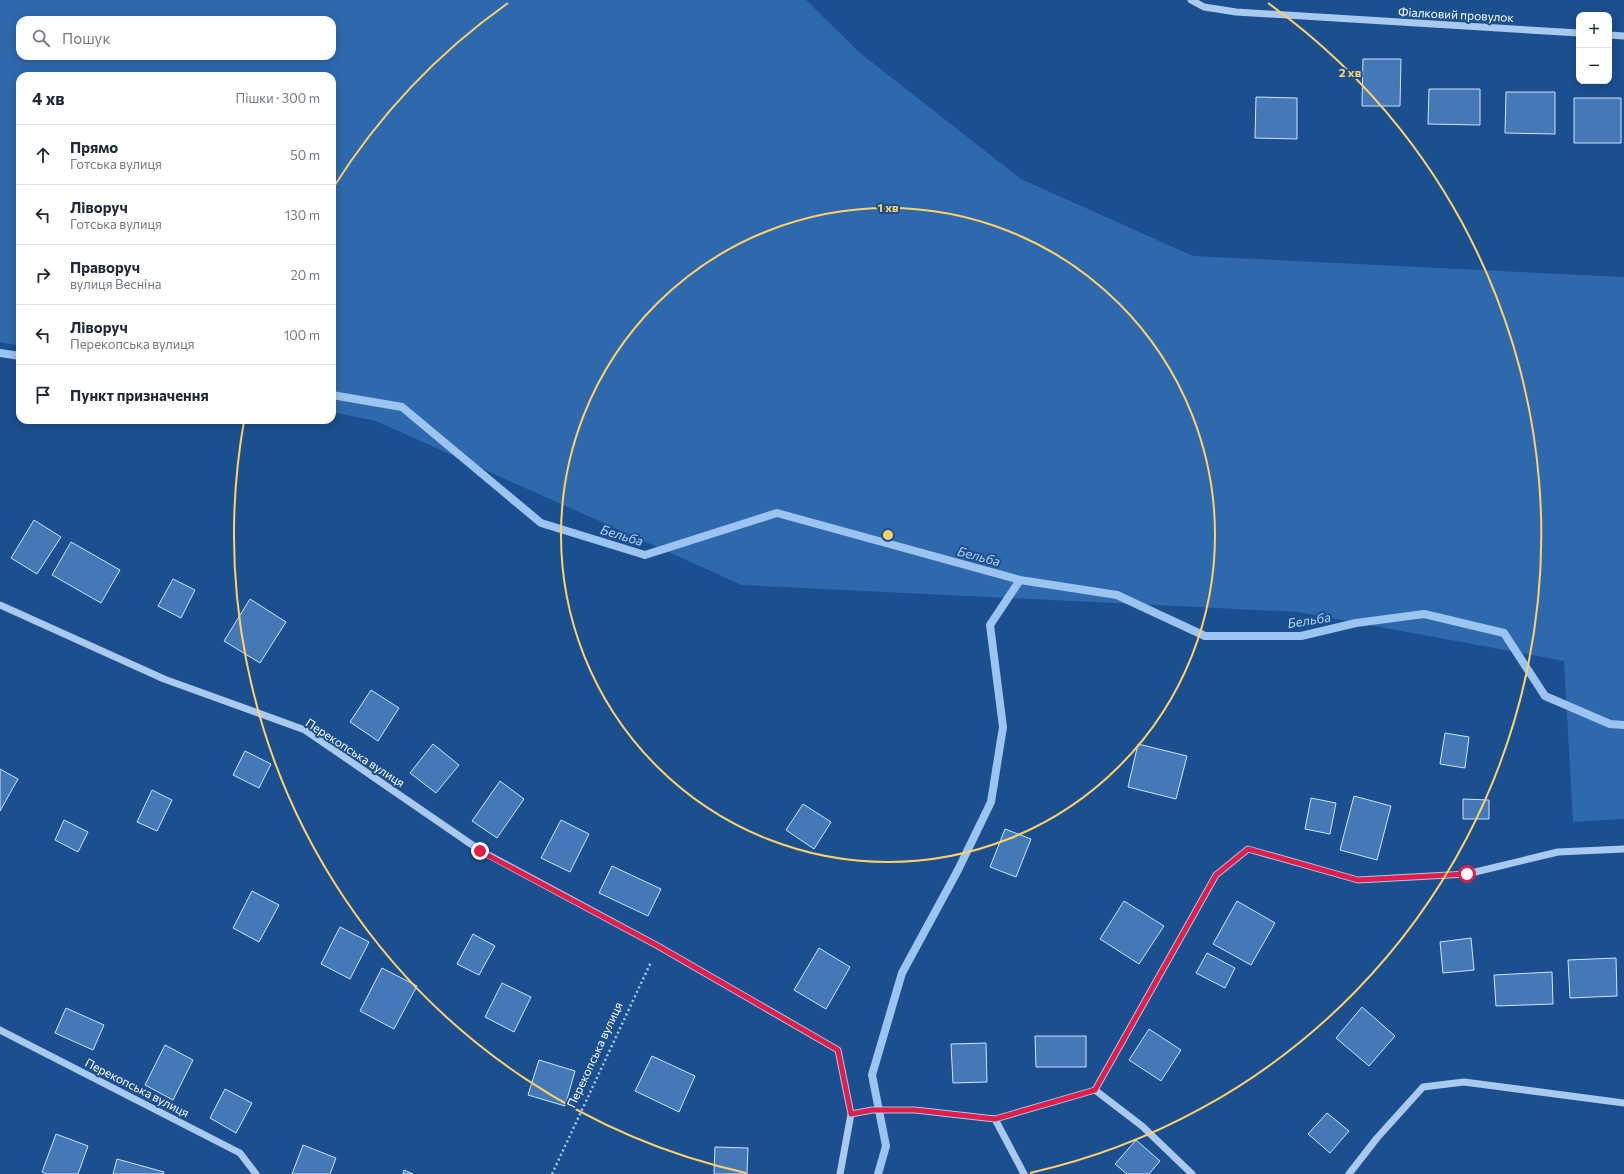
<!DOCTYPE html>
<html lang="uk">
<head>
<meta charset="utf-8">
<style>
	:root { --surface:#fff; --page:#f2f2f3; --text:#1f2937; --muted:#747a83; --line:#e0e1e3 }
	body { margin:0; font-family:Commissioner,sans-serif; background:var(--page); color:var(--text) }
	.controls { position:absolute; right:12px; top:12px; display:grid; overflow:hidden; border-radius:8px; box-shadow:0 2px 10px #0003 }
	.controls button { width:36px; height:36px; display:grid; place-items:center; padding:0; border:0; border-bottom:1px solid var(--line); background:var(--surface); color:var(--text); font:20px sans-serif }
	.stop { position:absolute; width:12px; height:12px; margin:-9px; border:3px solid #e11d48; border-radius:50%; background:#fff }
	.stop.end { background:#e11d48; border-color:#fff; box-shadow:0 1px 4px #0008 }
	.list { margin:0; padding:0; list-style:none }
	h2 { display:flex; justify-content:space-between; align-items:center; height:52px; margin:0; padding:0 16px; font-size:17px }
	h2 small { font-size:13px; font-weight:400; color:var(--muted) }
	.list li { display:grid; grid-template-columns:26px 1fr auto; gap:12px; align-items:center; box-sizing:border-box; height:60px; padding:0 16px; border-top:1px solid var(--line) }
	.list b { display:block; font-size:15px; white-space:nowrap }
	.list p { margin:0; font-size:13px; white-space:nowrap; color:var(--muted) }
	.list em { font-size:13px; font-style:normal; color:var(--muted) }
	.icon { flex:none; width:22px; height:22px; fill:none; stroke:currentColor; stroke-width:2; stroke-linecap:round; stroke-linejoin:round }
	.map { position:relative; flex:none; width:1624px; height:1174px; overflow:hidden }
	.search { position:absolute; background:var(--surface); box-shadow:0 2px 10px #0003; left:16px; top:16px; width:320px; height:44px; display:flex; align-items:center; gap:10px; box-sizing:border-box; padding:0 14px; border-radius:12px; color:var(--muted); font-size:15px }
	.panel { position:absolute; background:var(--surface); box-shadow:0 2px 10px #0003; left:16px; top:72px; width:320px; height:352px; border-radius:12px }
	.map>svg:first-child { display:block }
</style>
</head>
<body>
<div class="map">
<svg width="1624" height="1174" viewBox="0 0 1624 1174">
	<rect width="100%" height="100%" fill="#1b4f8f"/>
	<path fill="#2e69ad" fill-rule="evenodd" d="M0 0H806L860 53 1021 179 1193 256 1624 277V819L1573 822 1564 661 1299 612 742 585 376 421 332 412V76H20V346L0 342ZM20 20H332V56H20Z"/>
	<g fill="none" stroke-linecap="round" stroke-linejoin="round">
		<path stroke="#9cc4f0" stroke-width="8" d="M0 353 20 356
			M332 395 402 407 541 523 645 555 777 513 1020 580 1117 595 1205 636H1301L1356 623 1424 614 1504 633 1545 696 1610 724 1624 725
			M878 1174 886 1146 872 1075 902 973 958 870 991 802 1003 727 990 625 1020 580"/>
	</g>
	<path fill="#4478b7" stroke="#cfe3fa" d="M1363 59H1401L1400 106H1362Z
		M1429 89H1480V125L1428 124Z
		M1506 92H1555V134L1505 133Z
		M1256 97 1297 98V139L1255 138Z
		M1574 98H1621V143H1574Z
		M34 520 61 537 37 574 11 558Z
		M71 542 120 570 101 603 52 575Z
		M173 579 195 590 181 618 158 606Z
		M250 599 286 622 260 663 224 641Z
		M371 690 399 708 378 741 350 722Z
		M1445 733 1469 737 1465 768 1440 764Z
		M433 744 459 765 436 793 410 773Z
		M1138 744 1187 756 1176 799 1128 787Z
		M245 751 271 764 259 788 233 775Z
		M0 769 18 779 0 811Z
		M500 781 524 799 497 838 472 821Z
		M152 790 172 800 157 831 137 822Z
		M1354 796 1391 806 1377 860 1340 850Z
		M1311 798 1336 803 1330 834 1305 829Z
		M1463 799 1489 800V819H1463Z
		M803 804 831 822 814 849 786 830Z
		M64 820 88 832 78 852 55 840Z
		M561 820 589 834 570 872 541 858Z
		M1005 829 1031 839 1016 877 990 867Z
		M612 866 661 889 648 916 599 893Z
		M252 891 279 905 259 942 233 928Z
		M1124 901 1164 926 1139 964 1100 939Z
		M1237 901 1275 923 1251 965 1213 944Z
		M340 927 369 942 350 979 321 964Z
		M473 934 495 946 479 975 457 964Z
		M1471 938 1474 970 1443 973 1440 942Z
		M819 948 850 967 826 1009 794 990Z
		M1207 953 1235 968 1225 988 1196 973Z
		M1616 958 1617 996 1570 998 1568 960Z
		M382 968 417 986 394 1029 360 1011Z
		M1552 972 1553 1004 1496 1006 1494 975Z
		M502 983 531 997 514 1032 485 1017Z
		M1362 1007 1395 1036 1369 1066 1336 1038Z
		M66 1008 104 1025 93 1050 55 1033Z
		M1149 1029 1181 1050 1161 1081 1129 1060Z
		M1035 1036H1086V1067H1036Z
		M986 1043 987 1082 953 1083 951 1044Z
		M165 1045 193 1060 173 1100 145 1085Z
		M652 1056 695 1076 679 1112 635 1091Z
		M539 1060 575 1071 565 1106 528 1095Z
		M225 1089 252 1103 236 1133 210 1118Z
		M1327 1113 1349 1131 1330 1153 1308 1134Z
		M56 1134 88 1146 78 1174H47L42 1172Z
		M1136 1140 1160 1161 1149 1174H1127L1115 1164Z
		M303 1145 336 1158 330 1174H292Z
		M715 1147 748 1148 747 1174H714Z
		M117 1159 164 1172 163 1174H113Z
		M404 1170 413 1174H403Z"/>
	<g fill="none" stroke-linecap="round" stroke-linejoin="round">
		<path stroke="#a9c9ee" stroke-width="2.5" stroke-dasharray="2 3" stroke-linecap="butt" d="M552 1174 651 962"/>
		<path stroke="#a9c9ee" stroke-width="7" d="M1191 0 1204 7 1236 12 1579 33
			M1609 35 1624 36
			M0 605 164 679 305 730 481 851 658 946 838 1050 851 1114 840 1174
			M0 1030 240 1153 256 1174
			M1095 1090 1142 1126 1192 1174
			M851 1114 872 1110H915L995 1119 1095 1090 1216 875 1248 849 1358 880 1467 874 1558 852 1624 849
			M995 1119 1024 1174
			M1349 1174 1377 1138 1423 1087 1464 1082 1624 1103"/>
	</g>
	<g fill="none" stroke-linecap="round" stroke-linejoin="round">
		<path stroke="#e11d48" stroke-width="5" d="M480 851 658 946 838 1050 851 1114 872 1110H915L995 1119 1095 1090 1216 875 1248 849 1358 880 1467 874"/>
	</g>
	<g fill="none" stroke="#ffd166" stroke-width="2">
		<circle cx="888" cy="535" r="327"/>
		<path d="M746 1173A654 654 0 0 1 244 421M333 188A654 654 0 0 1 508 3M1268 3A654 654 0 0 1 1030 1173"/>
	</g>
	<g text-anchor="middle" stroke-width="4" stroke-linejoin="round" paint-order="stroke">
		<g font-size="12" fill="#fff" stroke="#1b4f8f">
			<text transform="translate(1456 15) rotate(3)" y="4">Фіалковий провулок</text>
			<text transform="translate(355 753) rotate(33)" y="4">Перекопська вулиця</text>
			<text transform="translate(595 1055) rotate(-65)" y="4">Перекопська вулиця</text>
			<text transform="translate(137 1088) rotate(27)" y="4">Перекопська вулиця</text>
		</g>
		<g font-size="13" font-style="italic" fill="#b5d3f5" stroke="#1b4f8f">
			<text transform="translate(622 535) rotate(17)" y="5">Бельба</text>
			<text transform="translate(979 556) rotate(15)" y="5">Бельба</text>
			<text transform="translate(1309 620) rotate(-9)" y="5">Бельба</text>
		</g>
	</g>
	<circle cx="888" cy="535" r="6" fill="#ffd166" stroke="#1b4f8f" stroke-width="2"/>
	<g font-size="12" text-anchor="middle" font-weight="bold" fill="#ffd166" stroke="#1b4f8f" stroke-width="4" stroke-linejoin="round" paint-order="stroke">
		<text x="1350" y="77">2 хв</text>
		<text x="888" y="212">1 хв</text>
	</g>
</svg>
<div class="controls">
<button>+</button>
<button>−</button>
</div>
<div class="stop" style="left:1467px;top:874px"></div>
<div class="stop end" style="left:480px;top:851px"></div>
<div class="search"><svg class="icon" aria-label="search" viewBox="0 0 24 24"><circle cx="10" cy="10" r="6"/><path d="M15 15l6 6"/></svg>Пошук</div>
<section class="panel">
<h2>4 хв<small>Пішки · 300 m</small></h2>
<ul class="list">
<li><svg class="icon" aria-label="ahead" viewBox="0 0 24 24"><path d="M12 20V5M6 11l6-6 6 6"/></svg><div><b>Прямо</b><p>Готська вулиця</p></div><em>50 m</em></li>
<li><svg class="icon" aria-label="left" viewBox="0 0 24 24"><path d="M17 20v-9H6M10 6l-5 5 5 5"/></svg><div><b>Ліворуч</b><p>Готська вулиця</p></div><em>130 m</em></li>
<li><svg class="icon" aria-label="right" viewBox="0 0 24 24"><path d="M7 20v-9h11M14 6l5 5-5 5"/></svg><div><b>Праворуч</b><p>вулиця Весніна</p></div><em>20 m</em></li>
<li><svg class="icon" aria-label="left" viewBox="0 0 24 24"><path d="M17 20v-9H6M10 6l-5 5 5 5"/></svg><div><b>Ліворуч</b><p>Перекопська вулиця</p></div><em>100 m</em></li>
<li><svg class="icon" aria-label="arrive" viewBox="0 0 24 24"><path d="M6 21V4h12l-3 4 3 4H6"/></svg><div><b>Пункт призначення</b></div></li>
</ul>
</section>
</div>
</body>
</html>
